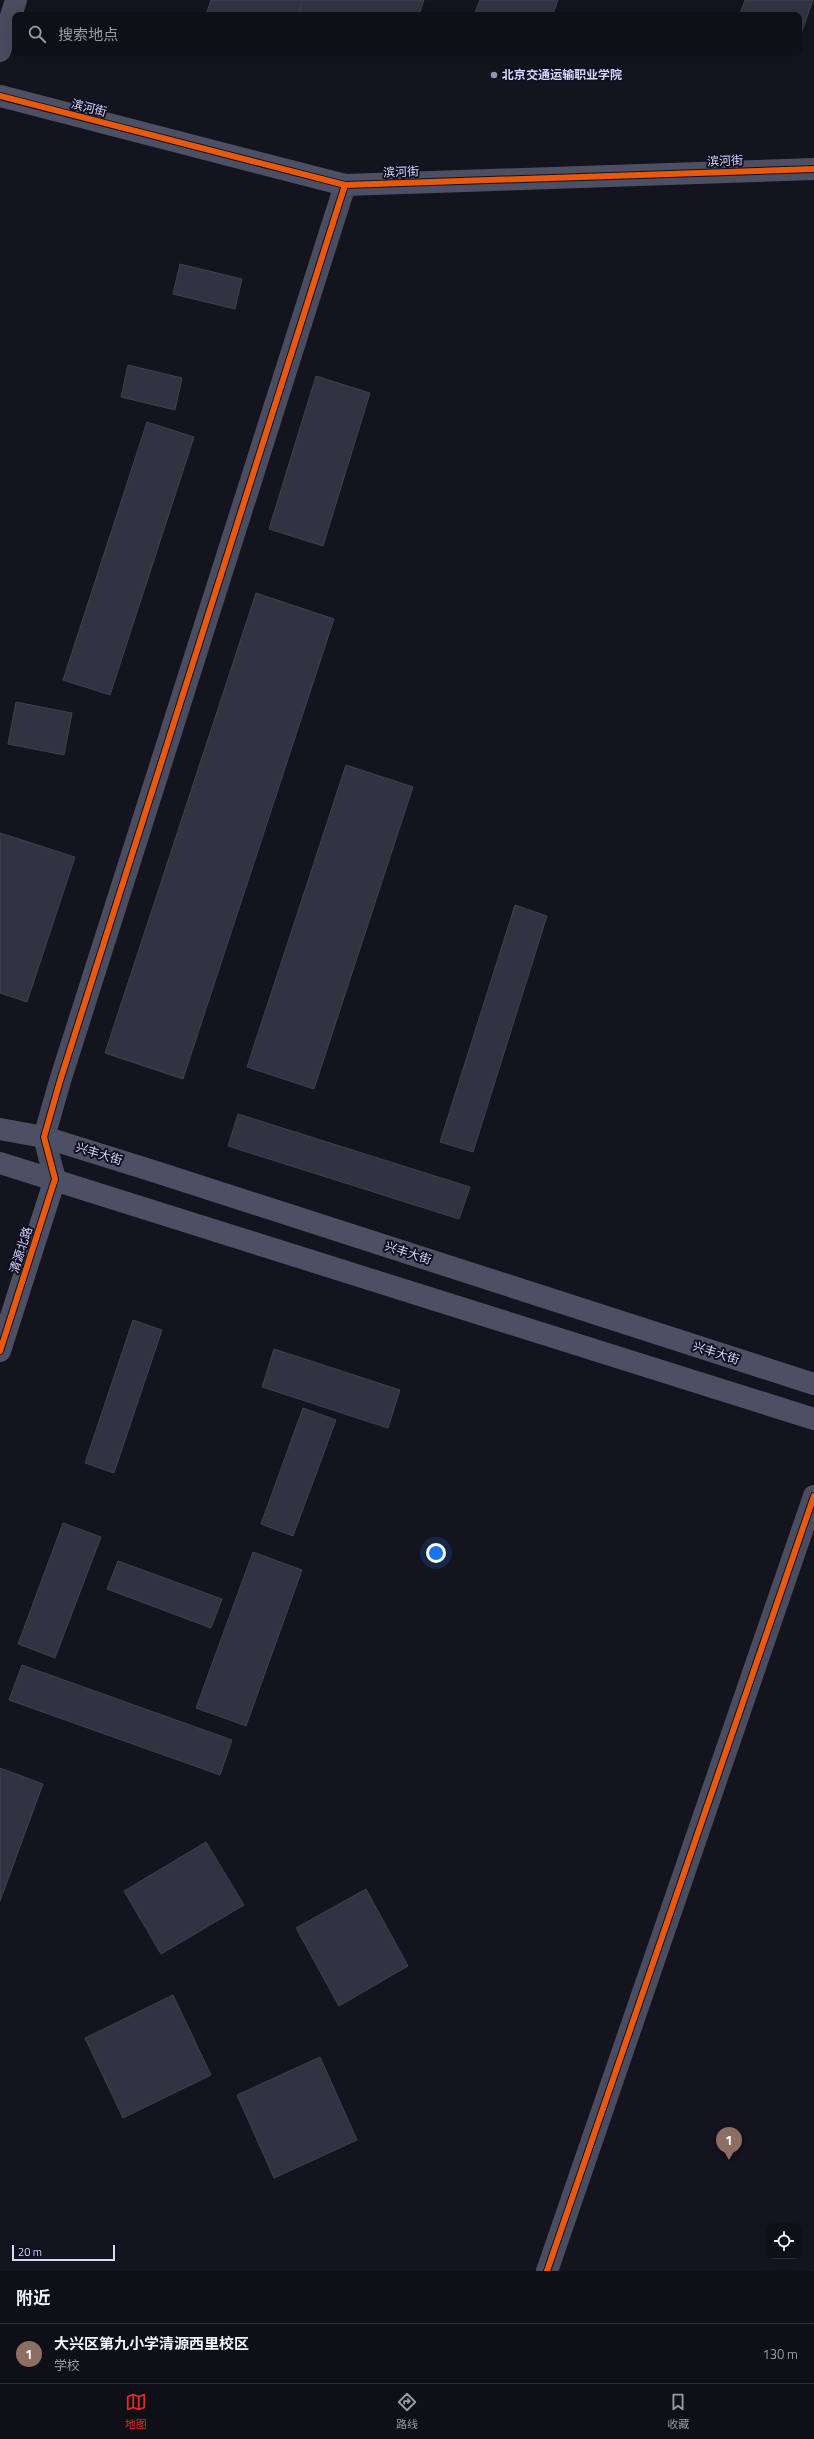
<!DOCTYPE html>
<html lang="zh">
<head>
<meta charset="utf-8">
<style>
	:root { --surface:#0f0f17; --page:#1d1d24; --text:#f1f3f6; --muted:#9b9ca1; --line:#2f2f36; --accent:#d93025 }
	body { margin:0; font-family:"Titillium Web","Noto Sans SC",sans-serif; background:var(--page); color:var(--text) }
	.controls { position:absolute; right:12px; bottom:12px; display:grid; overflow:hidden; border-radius:8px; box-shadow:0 4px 16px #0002 }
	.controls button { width:36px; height:36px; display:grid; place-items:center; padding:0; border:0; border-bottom:1px solid var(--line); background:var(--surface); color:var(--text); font:20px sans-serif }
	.scale { position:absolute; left:12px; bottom:10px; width:103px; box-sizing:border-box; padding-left:4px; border:2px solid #d5d7fb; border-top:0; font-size:11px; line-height:14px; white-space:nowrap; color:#d5d7fb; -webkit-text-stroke:3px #101023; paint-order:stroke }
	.you { position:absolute; left:436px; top:1553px; width:14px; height:14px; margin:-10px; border:3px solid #fff; border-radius:50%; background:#1a73e8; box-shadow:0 0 0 6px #1a73e833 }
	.badge { display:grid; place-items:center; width:26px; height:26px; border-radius:50%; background:var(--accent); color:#fff; font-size:13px; font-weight:700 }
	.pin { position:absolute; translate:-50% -33px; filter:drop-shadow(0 1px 2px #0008) }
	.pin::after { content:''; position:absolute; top:21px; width:14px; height:12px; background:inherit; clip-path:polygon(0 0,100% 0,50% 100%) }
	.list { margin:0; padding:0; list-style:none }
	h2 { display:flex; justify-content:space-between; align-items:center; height:52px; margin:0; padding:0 16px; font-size:17px }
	h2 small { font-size:13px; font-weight:400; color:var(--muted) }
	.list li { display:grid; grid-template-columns:26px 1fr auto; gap:12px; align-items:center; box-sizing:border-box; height:60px; padding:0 16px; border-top:1px solid var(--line) }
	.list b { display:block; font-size:15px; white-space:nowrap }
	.list p { margin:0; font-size:13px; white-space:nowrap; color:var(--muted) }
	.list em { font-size:13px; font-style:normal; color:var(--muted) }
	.icon { flex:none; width:22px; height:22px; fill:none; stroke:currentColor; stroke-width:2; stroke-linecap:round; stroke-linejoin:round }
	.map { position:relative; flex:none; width:814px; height:2271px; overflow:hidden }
	.search { position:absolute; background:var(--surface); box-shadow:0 4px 16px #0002; left:12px; right:12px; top:12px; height:44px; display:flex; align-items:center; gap:10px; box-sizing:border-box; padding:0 14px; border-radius:8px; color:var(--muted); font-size:15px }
	.sheet { height:112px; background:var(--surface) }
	nav { display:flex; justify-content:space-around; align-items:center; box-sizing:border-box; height:56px; border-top:1px solid var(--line); background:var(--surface); font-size:11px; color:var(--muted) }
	nav a { display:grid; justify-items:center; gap:2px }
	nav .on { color:var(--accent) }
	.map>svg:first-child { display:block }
</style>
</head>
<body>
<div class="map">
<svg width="814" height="2271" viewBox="0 0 814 2271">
	<rect width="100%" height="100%" fill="#14141f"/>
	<path fill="#323241" stroke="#404052" d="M211 0H303L298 15H206Z
		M303 0H424L419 15H298Z
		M480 0H558L553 15H474Z
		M745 0H813L801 34 799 33V15H745L740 14Z
		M180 264 242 279 235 309 173 294Z
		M128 365 182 378 175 410 121 397Z
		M316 376 370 393 323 546 269 529Z
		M147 422 194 437 110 695 63 680Z
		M256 593 334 619 183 1079 105 1053Z
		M16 702 72 713 64 755 8 744Z
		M346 765 413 787 314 1089 247 1067Z
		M0 833 75 857 27 1002 0 993Z
		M515 905 547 916 473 1152 440 1142Z
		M238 1114 470 1187 459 1219 228 1146Z
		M133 1320 162 1330 114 1473 85 1463Z
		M274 1349 400 1390 388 1428 262 1387Z
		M303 1408 336 1420 293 1536 261 1524Z
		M63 1523 101 1537 55 1658 18 1644Z
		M253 1552 302 1570 246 1726 196 1708Z
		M118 1561 222 1599 211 1628 107 1589Z
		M22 1665 232 1740 220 1775 9 1700Z
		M0 1768 43 1784 0 1901Z
		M206 1842 244 1905 161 1954 124 1891Z
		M366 1889 408 1966 339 2006 296 1928Z
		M173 1995 211 2075 123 2118 85 2038Z
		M320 2057 357 2140 274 2178 237 2095Z"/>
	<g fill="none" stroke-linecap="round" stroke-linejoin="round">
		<path stroke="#4a4c5f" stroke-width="22" d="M0 51 16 0
			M55 1179 44 1137 60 1081 345 185
			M547 2271 814 1496"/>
		<path stroke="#4d5065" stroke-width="22" d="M0 96 345 185 814 169
			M0 1129 44 1137 153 1171 814 1384
			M0 1163 814 1419
			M0 1351 55 1179"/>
		<g stroke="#101023" stroke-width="8">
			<path id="cycleway" d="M0 96 345 185 814 169
				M0 1351 55 1179 44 1137 60 1081 345 185
				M547 2271 814 1496"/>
		</g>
		<use href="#cycleway" stroke="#e8590c" stroke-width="6"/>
	</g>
	<circle fill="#9193ae" stroke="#101023" stroke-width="1.5" cx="494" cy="75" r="4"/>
	<g text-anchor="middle" stroke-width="4" stroke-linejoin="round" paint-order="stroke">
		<g font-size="12" font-weight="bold" fill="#d5d7fb" stroke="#101023" text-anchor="start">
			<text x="502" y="79">北京交通运输职业学院</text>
		</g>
		<g font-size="12" fill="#d5d7fb" stroke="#101023">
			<text transform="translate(89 108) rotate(14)" y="4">滨河街</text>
			<text transform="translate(725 161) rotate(-2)" y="4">滨河街</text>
			<text transform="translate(401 172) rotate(-2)" y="4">滨河街</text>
			<text transform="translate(99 1154) rotate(17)" y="4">兴丰大街</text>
			<text transform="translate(21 1250) rotate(-72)" y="4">清源北路</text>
			<text transform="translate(408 1253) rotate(18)" y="4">兴丰大街</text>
			<text transform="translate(716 1353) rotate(18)" y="4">兴丰大街</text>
		</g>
	</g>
</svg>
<div class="controls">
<button><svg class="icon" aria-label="locate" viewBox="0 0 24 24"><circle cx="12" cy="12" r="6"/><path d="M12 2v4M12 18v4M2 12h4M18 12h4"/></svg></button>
</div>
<div class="scale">20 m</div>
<div class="you"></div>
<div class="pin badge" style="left:729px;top:2160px;background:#8d6e63">1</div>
<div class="search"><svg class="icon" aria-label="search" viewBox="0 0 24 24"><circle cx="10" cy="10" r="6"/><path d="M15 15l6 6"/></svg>搜索地点</div>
</div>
<section class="sheet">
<h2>附近<small></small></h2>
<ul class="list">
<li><span class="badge" style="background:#8d6e63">1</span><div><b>大兴区第九小学清源西里校区</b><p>学校</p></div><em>130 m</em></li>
</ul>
</section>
<nav>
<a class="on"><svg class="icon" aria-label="map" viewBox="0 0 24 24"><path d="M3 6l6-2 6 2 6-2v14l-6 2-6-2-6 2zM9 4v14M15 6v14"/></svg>地图</a>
<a><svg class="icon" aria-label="directions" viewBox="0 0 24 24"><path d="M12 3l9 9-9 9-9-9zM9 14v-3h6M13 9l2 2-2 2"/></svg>路线</a>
<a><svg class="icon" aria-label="saved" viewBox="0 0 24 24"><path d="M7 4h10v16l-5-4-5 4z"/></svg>收藏</a>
</nav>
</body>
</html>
